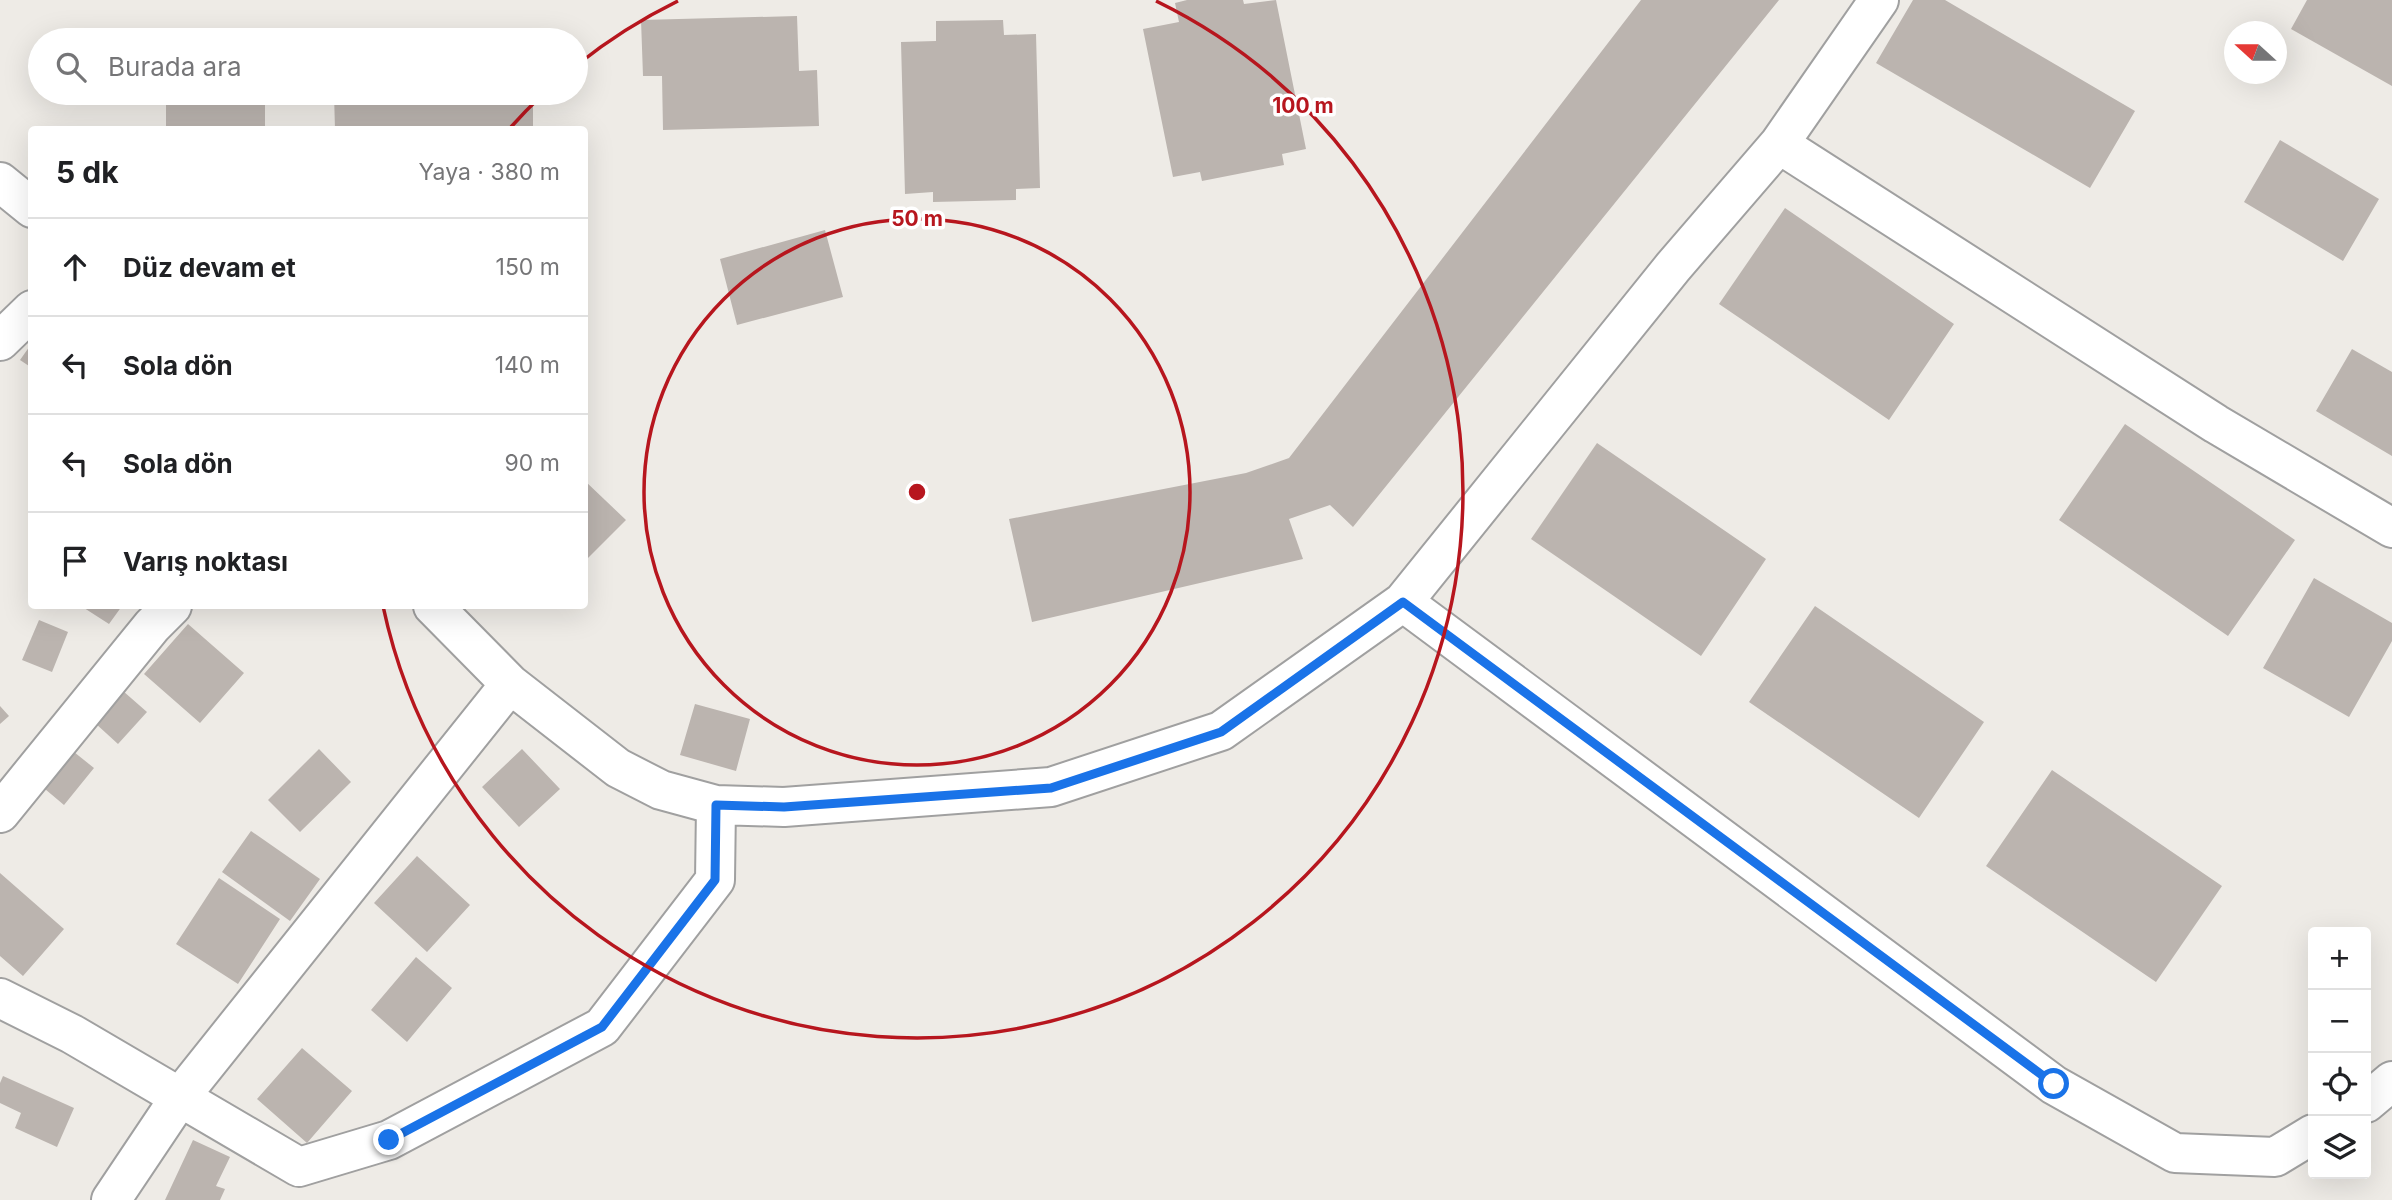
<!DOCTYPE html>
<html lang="tr">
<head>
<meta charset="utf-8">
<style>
	:root { --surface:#fff; --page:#f2f2f2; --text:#202124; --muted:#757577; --line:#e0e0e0 }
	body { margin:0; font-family:Inter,sans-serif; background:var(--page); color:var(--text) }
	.controls { position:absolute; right:21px; bottom:21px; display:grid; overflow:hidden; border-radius:7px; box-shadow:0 7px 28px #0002 }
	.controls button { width:63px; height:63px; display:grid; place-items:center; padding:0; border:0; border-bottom:2px solid var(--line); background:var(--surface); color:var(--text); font:35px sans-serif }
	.compass { position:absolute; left:2224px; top:21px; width:63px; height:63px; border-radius:50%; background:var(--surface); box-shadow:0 7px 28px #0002; rotate:291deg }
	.stop { position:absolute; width:21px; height:21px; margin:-16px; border:5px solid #1a73e8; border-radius:50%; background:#fff }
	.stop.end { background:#1a73e8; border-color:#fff; box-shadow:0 2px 7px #0008 }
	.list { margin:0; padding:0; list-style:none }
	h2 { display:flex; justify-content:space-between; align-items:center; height:91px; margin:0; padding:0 28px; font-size:30px }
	h2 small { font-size:23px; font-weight:400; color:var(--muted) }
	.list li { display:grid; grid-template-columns:46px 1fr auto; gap:21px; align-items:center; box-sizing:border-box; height:98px; padding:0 28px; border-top:2px solid var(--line) }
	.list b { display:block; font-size:26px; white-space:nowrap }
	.list em { font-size:23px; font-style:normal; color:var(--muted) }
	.icon { flex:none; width:38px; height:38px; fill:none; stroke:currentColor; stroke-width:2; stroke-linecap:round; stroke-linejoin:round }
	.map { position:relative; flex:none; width:2392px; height:1200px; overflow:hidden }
	.search { position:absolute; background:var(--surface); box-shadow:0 7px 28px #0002; left:28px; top:28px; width:560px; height:77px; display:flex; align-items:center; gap:18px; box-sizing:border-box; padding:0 24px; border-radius:38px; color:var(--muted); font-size:26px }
	.panel { position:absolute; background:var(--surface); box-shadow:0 7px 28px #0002; left:28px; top:126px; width:560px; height:483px; border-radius:7px }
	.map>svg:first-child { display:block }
</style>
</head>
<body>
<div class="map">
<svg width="2392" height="1200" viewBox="0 0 2392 1200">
	<rect width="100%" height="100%" fill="#eeebe6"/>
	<path fill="#bbb4af" d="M1187 0H1243L1244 4 1276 0 1306 149 1282 154 1284 165 1202 181 1200 172 1173 177 1143 29 1179 22 1175 3Z
		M1641 0H1779L1353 527 1330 505 1289 519 1303 559 1032 622 1009 519 1246 473 1289 458Z
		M1913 0H1945L2135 111 2090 188 1876 63Z
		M2307 0H2392V86L2291 29Z
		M797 16 799 71 817 70 819 126 663 130 662 76H643L641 20Z
		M1003 20 1004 35 1036 34 1040 188 1016 189V200L933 202V192L905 194 901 42 936 41V21Z
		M166 93H265V130H166Z
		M334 93H533V130H335Z
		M2280 140 2379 199 2343 261 2244 202Z
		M1785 208 1954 324 1889 420 1719 304Z
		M825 230 843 297 737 325 720 259Z
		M32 343V368L20 360Z
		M2352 349 2392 372V456L2316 411Z
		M2125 424 2295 540 2228 636 2059 520Z
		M1597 443 1766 559 1701 656 1531 539Z
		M584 480 626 520 584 562Z
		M2314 578 2392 623V641L2349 717 2263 668Z
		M81 606H122L109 624Z
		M1815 606 1984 722 1919 818 1749 702Z
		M39 620 68 632 52 672 22 660Z
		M188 624 244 673 200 723 144 674Z
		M123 691 147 712 118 744 95 723Z
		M695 704 750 719 736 771 680 755Z
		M0 706 9 716 0 724Z
		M69 748 94 768 64 805 39 784Z
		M319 749 351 782 300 832 268 800Z
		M522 749 560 789 519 827 482 787Z
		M2052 770 2222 886 2156 982 1986 866Z
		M251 831 320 879 290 921 222 872Z
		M417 856 470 905 427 952 374 903Z
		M0 873 64 929 23 976 0 956Z
		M219 878 280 919 238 984 176 944Z
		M416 957 452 988 407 1042 371 1010Z
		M302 1048 352 1091 307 1143 257 1099Z
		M3 1076 74 1108 57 1147 15 1128 21 1113 0 1103V1083Z
		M193 1140 230 1157 216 1186 225 1189 220 1200H165Z"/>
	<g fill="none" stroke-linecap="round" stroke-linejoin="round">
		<g stroke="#a0a0a0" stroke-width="42">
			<path id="minor" d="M1779 144 2216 424 2392 528
				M0 182 32 208
				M0 341 32 310
				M1403 602 2054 1085 2175 1153 2275 1157 2313 1134
				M433 606 510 684 618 768 661 790 716 805
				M0 813 152 626 172 606
				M0 998 72 1034 299 1167 389 1140 602 1027 715 880 716 805 784 807 1051 787 1221 731 1403 602 1673 267 1779 144 1879 0
				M2366 1103 2392 1081
				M111 1200 180 1097 510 684"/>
		</g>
		<use href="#minor" stroke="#fff" stroke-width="38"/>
	</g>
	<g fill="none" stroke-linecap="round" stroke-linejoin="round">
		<path stroke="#1a73e8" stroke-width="9" d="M389 1140 602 1027 715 880 716 805 784 807 1051 788 1221 732 1403 602 2054 1084"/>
	</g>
	<g fill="none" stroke="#b7161e" stroke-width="3.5">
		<circle cx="917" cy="492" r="273"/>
		<path d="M511 127A546 546 0 0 1 541 96M577 65A546 546 0 0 1 678 1M1156 1A546 546 0 1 1 383 606"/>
	</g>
	<circle cx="917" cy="492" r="10" fill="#b7161e" stroke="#fff" stroke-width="3.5"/>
	<g font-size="21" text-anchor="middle" font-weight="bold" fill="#b7161e" stroke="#fff" stroke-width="7" stroke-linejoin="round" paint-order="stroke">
		<text x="1303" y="113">100 m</text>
		<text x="917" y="226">50 m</text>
	</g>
</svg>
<div class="controls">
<button>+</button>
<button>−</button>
<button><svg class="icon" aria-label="locate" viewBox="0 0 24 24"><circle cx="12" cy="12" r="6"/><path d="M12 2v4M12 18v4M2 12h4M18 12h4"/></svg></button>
<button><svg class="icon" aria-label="layers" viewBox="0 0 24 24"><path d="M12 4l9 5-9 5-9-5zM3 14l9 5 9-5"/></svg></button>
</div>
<svg class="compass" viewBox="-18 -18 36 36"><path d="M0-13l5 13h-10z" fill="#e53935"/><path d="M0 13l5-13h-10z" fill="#757577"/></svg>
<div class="stop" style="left:2054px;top:1084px"></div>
<div class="stop end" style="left:389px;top:1140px"></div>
<div class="search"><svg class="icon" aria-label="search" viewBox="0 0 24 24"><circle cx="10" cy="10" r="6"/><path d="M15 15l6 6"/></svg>Burada ara</div>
<section class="panel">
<h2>5 dk<small>Yaya · 380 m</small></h2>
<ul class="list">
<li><svg class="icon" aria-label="ahead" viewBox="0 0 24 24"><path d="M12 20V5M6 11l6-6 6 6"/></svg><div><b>Düz devam et</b></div><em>150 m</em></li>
<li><svg class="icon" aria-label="left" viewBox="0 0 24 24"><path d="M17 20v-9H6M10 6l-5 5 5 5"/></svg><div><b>Sola dön</b></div><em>140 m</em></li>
<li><svg class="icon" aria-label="left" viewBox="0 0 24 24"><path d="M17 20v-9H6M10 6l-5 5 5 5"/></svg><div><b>Sola dön</b></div><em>90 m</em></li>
<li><svg class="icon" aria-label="arrive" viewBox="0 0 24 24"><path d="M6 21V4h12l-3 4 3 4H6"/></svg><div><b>Varış noktası</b></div></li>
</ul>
</section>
</div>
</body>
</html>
